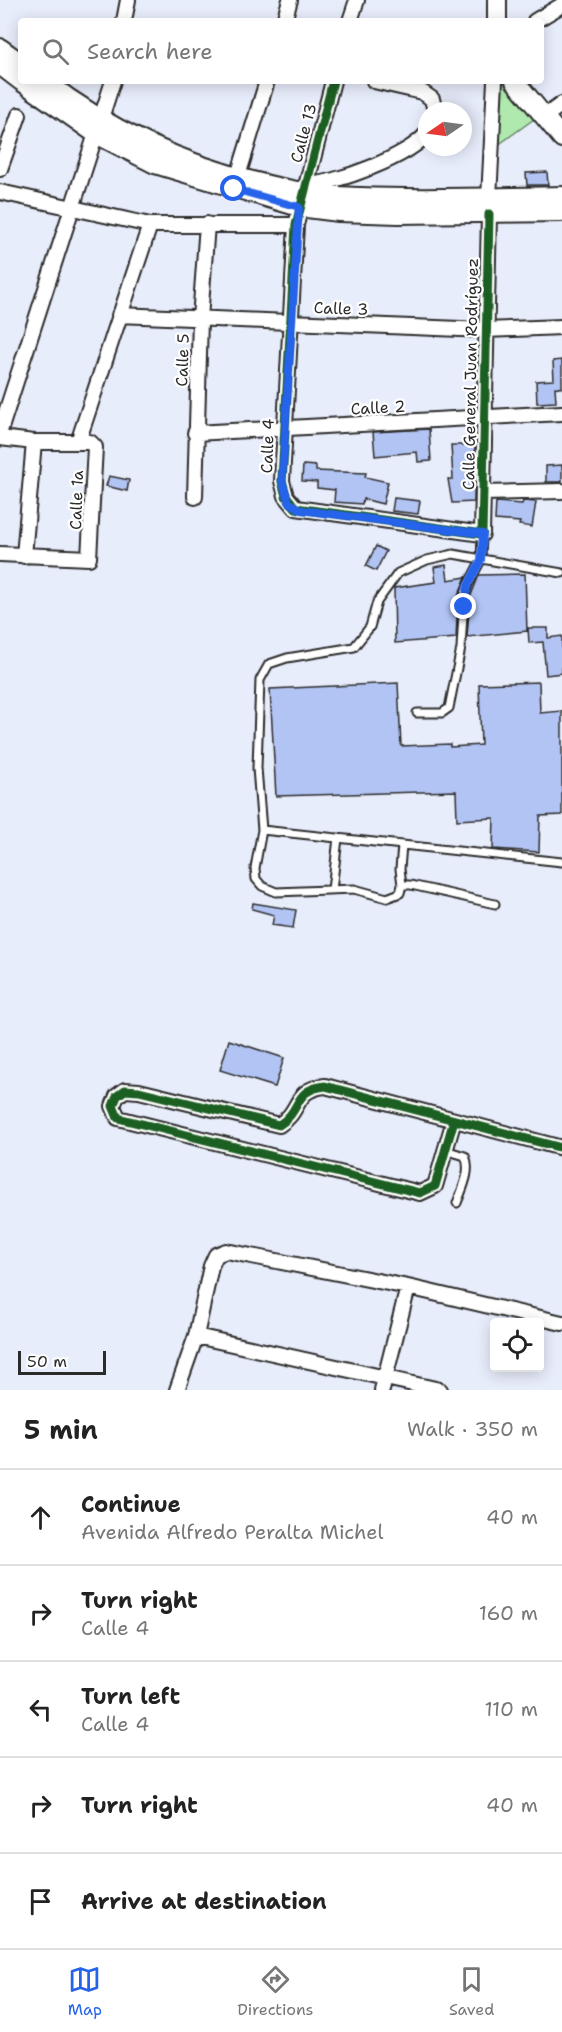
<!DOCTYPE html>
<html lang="en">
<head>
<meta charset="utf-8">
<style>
	:root { --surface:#fff; --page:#f2f2f2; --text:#222; --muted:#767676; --line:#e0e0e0; --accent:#2563eb }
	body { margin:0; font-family:"Shantell Sans",sans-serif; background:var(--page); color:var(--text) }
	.controls { position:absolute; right:18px; bottom:18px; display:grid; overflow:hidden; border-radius:6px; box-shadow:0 3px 15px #0003 }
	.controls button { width:54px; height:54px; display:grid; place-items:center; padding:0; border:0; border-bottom:2px solid var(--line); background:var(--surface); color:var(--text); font:30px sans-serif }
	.compass { position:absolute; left:418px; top:102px; width:54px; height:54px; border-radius:50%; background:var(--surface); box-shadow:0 3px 15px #0003; rotate:257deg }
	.scale { position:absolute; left:18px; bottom:15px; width:88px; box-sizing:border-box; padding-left:6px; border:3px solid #2b2b2b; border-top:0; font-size:16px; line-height:21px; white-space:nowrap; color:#2b2b2b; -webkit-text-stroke:4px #fff; paint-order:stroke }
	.stop { position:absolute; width:18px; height:18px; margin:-14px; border:4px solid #2563eb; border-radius:50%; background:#fff }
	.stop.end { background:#2563eb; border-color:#fff; box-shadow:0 2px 6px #0008 }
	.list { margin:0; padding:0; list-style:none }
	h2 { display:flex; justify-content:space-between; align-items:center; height:78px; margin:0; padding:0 24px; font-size:26px }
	h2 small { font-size:20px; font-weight:400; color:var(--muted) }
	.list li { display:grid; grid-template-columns:39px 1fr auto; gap:18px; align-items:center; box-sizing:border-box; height:96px; padding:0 24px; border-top:2px solid var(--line) }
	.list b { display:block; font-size:22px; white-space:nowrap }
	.list p { margin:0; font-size:20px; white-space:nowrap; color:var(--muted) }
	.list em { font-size:20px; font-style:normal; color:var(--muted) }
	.icon { flex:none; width:33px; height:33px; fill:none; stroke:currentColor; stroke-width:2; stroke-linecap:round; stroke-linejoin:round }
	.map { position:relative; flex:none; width:562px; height:1390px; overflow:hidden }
	.search { position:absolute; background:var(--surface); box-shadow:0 3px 15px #0003; left:18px; right:18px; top:18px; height:66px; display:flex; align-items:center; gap:15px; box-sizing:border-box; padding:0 21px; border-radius:6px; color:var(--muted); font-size:22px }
	.sheet { height:558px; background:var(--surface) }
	nav { display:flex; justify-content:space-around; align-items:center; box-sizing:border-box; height:84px; border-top:2px solid var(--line); background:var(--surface); font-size:16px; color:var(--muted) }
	nav a { display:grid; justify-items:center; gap:3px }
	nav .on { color:var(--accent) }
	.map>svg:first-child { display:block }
</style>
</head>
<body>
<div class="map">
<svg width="562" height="1390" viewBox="0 0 562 1390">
	<rect width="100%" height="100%" fill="#e8edfc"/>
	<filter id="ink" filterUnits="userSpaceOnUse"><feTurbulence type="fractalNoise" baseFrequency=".0167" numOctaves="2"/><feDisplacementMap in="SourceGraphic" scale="12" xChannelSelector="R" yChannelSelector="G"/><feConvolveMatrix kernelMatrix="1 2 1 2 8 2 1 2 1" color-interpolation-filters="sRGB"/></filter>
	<g filter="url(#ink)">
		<path fill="#afe9ae" stroke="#6d8a6c" stroke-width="1.5" d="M501 81H510L538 116 494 148Z"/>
		<path fill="#b2c4f4" stroke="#2b2b2b" stroke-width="1.5" d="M547 172 548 185H527L526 173Z
			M562 360V388L555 387 556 402 537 403 536 381 554 380 553 361Z
			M429 429 431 461 418 462 417 452 375 456 373 432Z
			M451 445H475L474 502 452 503 448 479H453Z
			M303 465 316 466V471L366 473 365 477 388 482 383 504 363 499 362 504 334 502 335 490 317 488V482L302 481Z
			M562 465V482H546V466Z
			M109 476 129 480 127 491 106 486Z
			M394 498 420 501 418 514 392 511Z
			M523 501 536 502 532 527 519 525 520 522 495 520 496 502 522 504Z
			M376 546 386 551 376 571 366 566Z
			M446 565 448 580 466 577 458 596 456 638 395 643 394 588 436 582 434 567Z
			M525 574 527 631 467 637 470 598 479 575Z
			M528 628H548V638L562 636V673L546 675 543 642 529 643Z
			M539 682 540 713 562 711V815L540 816 539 852 493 849 494 818 457 820 456 791 276 796 270 689 398 683 401 746 450 744V747L481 745 479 684Z
			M253 903 296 910 293 928 272 925 274 915 252 909Z
			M229 1040 284 1058 275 1087 220 1070Z"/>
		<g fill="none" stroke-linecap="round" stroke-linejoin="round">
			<g stroke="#2b2b2b" stroke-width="11">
				<path id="lane" d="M417 713H442L449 708 461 648 464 597 468 585 481 560 482 534
					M262 830 562 862
					M402 845 400 869 402 885
					M332 890 338 838
					M495 904 411 885H402L400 893 387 898 354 889 276 892 262 886 256 879 255 868 262 830 257 768 260 680 269 664 287 658 354 647 370 627 377 602 398 573 427 560 453 554 562 573
					M445 1150 465 1156C472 1171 462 1189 457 1203"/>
			</g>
			<g stroke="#2b2b2b" stroke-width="18">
				<path id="street" d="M124 21 128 0
					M284 21 290 0
					M350 21 357 0
					M535 21 562 5
					M333 81 296 225 282 481 286 496 296 508 482 534 489 214
					M374 81 422 92 432 99 435 111
					M544 117 562 104
					M0 169 19 115
					M238 176 267 81
					M305 185C333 185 411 156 427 133
					M0 192 150 225H296
					M489 198 495 81
					M119 315 485 330 562 327
					M0 431 113 81
					M195 433 562 413
					M0 438 34 442H90L95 447 89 558 0 554
					M78 442 150 225
					M483 493 562 491
					M195 497 200 319 207 224
					M24 556 34 442
					M454 1120 435 1186 420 1193 118 1118 113 1106 117 1096 125 1090 139 1091 279 1125C303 1110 292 1090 325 1086L562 1148
					M196 1336 440 1390
					M177 1390 196 1336 211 1266 216 1255 226 1251 408 1287 562 1323
					M382 1390 408 1287"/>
			</g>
			<g stroke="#2b2b2b" stroke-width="22">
				<path id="secondary" d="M497 21V0
					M0 48 21 63
					M0 65 21 81
					M21 81 96 134 155 164 299 207 339 212 398 214 562 212
					M45 81C120 139 208 175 302 192 321 196 342 196 361 197 428 200 495 197 562 196
					M515 81 562 138"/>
			</g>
			<use href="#lane" stroke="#fff" stroke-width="7"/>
			<use href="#street" stroke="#fff" stroke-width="14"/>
			<use href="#secondary" stroke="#fff" stroke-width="18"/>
			<g stroke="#fff" stroke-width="13">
				<path id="cycleway" d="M333 81 296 225 282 481 286 496 296 508 482 534 489 214
					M454 1120 435 1186 420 1193 118 1118 113 1106 117 1096 125 1090 139 1091 279 1125C303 1110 292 1090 325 1086L562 1148"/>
			</g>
			<use href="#cycleway" stroke="#1b5e20" stroke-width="9"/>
		</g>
	</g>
	<g fill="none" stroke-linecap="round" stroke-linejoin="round" filter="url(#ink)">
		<path stroke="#2563eb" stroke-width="8" d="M234 189 299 207 282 481 289 502 301 510 483 534 481 560 468 585 464 607"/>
	</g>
	<g text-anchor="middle" stroke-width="4.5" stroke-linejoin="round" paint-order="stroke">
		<g font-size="16" fill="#2b2b2b" stroke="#fff">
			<text transform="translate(303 133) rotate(-75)" y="6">Calle 13</text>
			<text transform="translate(341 308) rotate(2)" y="6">Calle 3</text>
			<text transform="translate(182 360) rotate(-88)" y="6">Calle 5</text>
			<text transform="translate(470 374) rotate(-89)" y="6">Calle General Juan Rodríguez</text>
			<text transform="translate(378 407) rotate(-3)" y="6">Calle 2</text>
			<text transform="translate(267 446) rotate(-88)" y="6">Calle 4</text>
			<text transform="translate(76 500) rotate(-88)" y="6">Calle 1a</text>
		</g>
	</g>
</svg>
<div class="controls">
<button><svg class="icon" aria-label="locate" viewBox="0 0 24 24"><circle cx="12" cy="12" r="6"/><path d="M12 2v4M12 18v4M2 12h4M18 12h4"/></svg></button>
</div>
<svg class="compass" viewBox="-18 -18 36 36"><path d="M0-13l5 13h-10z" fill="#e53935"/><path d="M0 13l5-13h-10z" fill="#767676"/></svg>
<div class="scale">50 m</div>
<div class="stop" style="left:234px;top:189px"></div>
<div class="stop end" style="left:464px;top:607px"></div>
<div class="search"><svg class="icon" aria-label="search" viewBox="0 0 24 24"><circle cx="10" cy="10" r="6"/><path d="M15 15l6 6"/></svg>Search here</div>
</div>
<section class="sheet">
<h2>5 min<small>Walk · 350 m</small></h2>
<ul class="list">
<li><svg class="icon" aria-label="ahead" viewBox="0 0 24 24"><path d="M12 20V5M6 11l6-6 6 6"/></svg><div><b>Continue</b><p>Avenida Alfredo Peralta Michel</p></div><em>40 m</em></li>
<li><svg class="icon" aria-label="right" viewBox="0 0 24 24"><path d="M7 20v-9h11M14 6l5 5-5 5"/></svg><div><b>Turn right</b><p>Calle 4</p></div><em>160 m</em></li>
<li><svg class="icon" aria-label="left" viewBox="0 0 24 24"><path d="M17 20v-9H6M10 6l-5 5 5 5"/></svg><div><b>Turn left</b><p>Calle 4</p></div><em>110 m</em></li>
<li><svg class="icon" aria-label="right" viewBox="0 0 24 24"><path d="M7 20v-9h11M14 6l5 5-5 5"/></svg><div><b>Turn right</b></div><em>40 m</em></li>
<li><svg class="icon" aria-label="arrive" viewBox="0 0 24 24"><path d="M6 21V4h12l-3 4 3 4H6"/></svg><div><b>Arrive at destination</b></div></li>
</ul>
</section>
<nav>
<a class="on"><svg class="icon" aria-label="map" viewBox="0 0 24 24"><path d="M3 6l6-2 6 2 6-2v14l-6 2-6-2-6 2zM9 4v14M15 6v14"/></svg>Map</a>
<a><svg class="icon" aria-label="directions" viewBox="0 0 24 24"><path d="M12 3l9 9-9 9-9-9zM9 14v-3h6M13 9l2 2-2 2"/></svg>Directions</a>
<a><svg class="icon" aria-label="saved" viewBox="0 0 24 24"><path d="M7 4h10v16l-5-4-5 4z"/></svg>Saved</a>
</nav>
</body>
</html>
